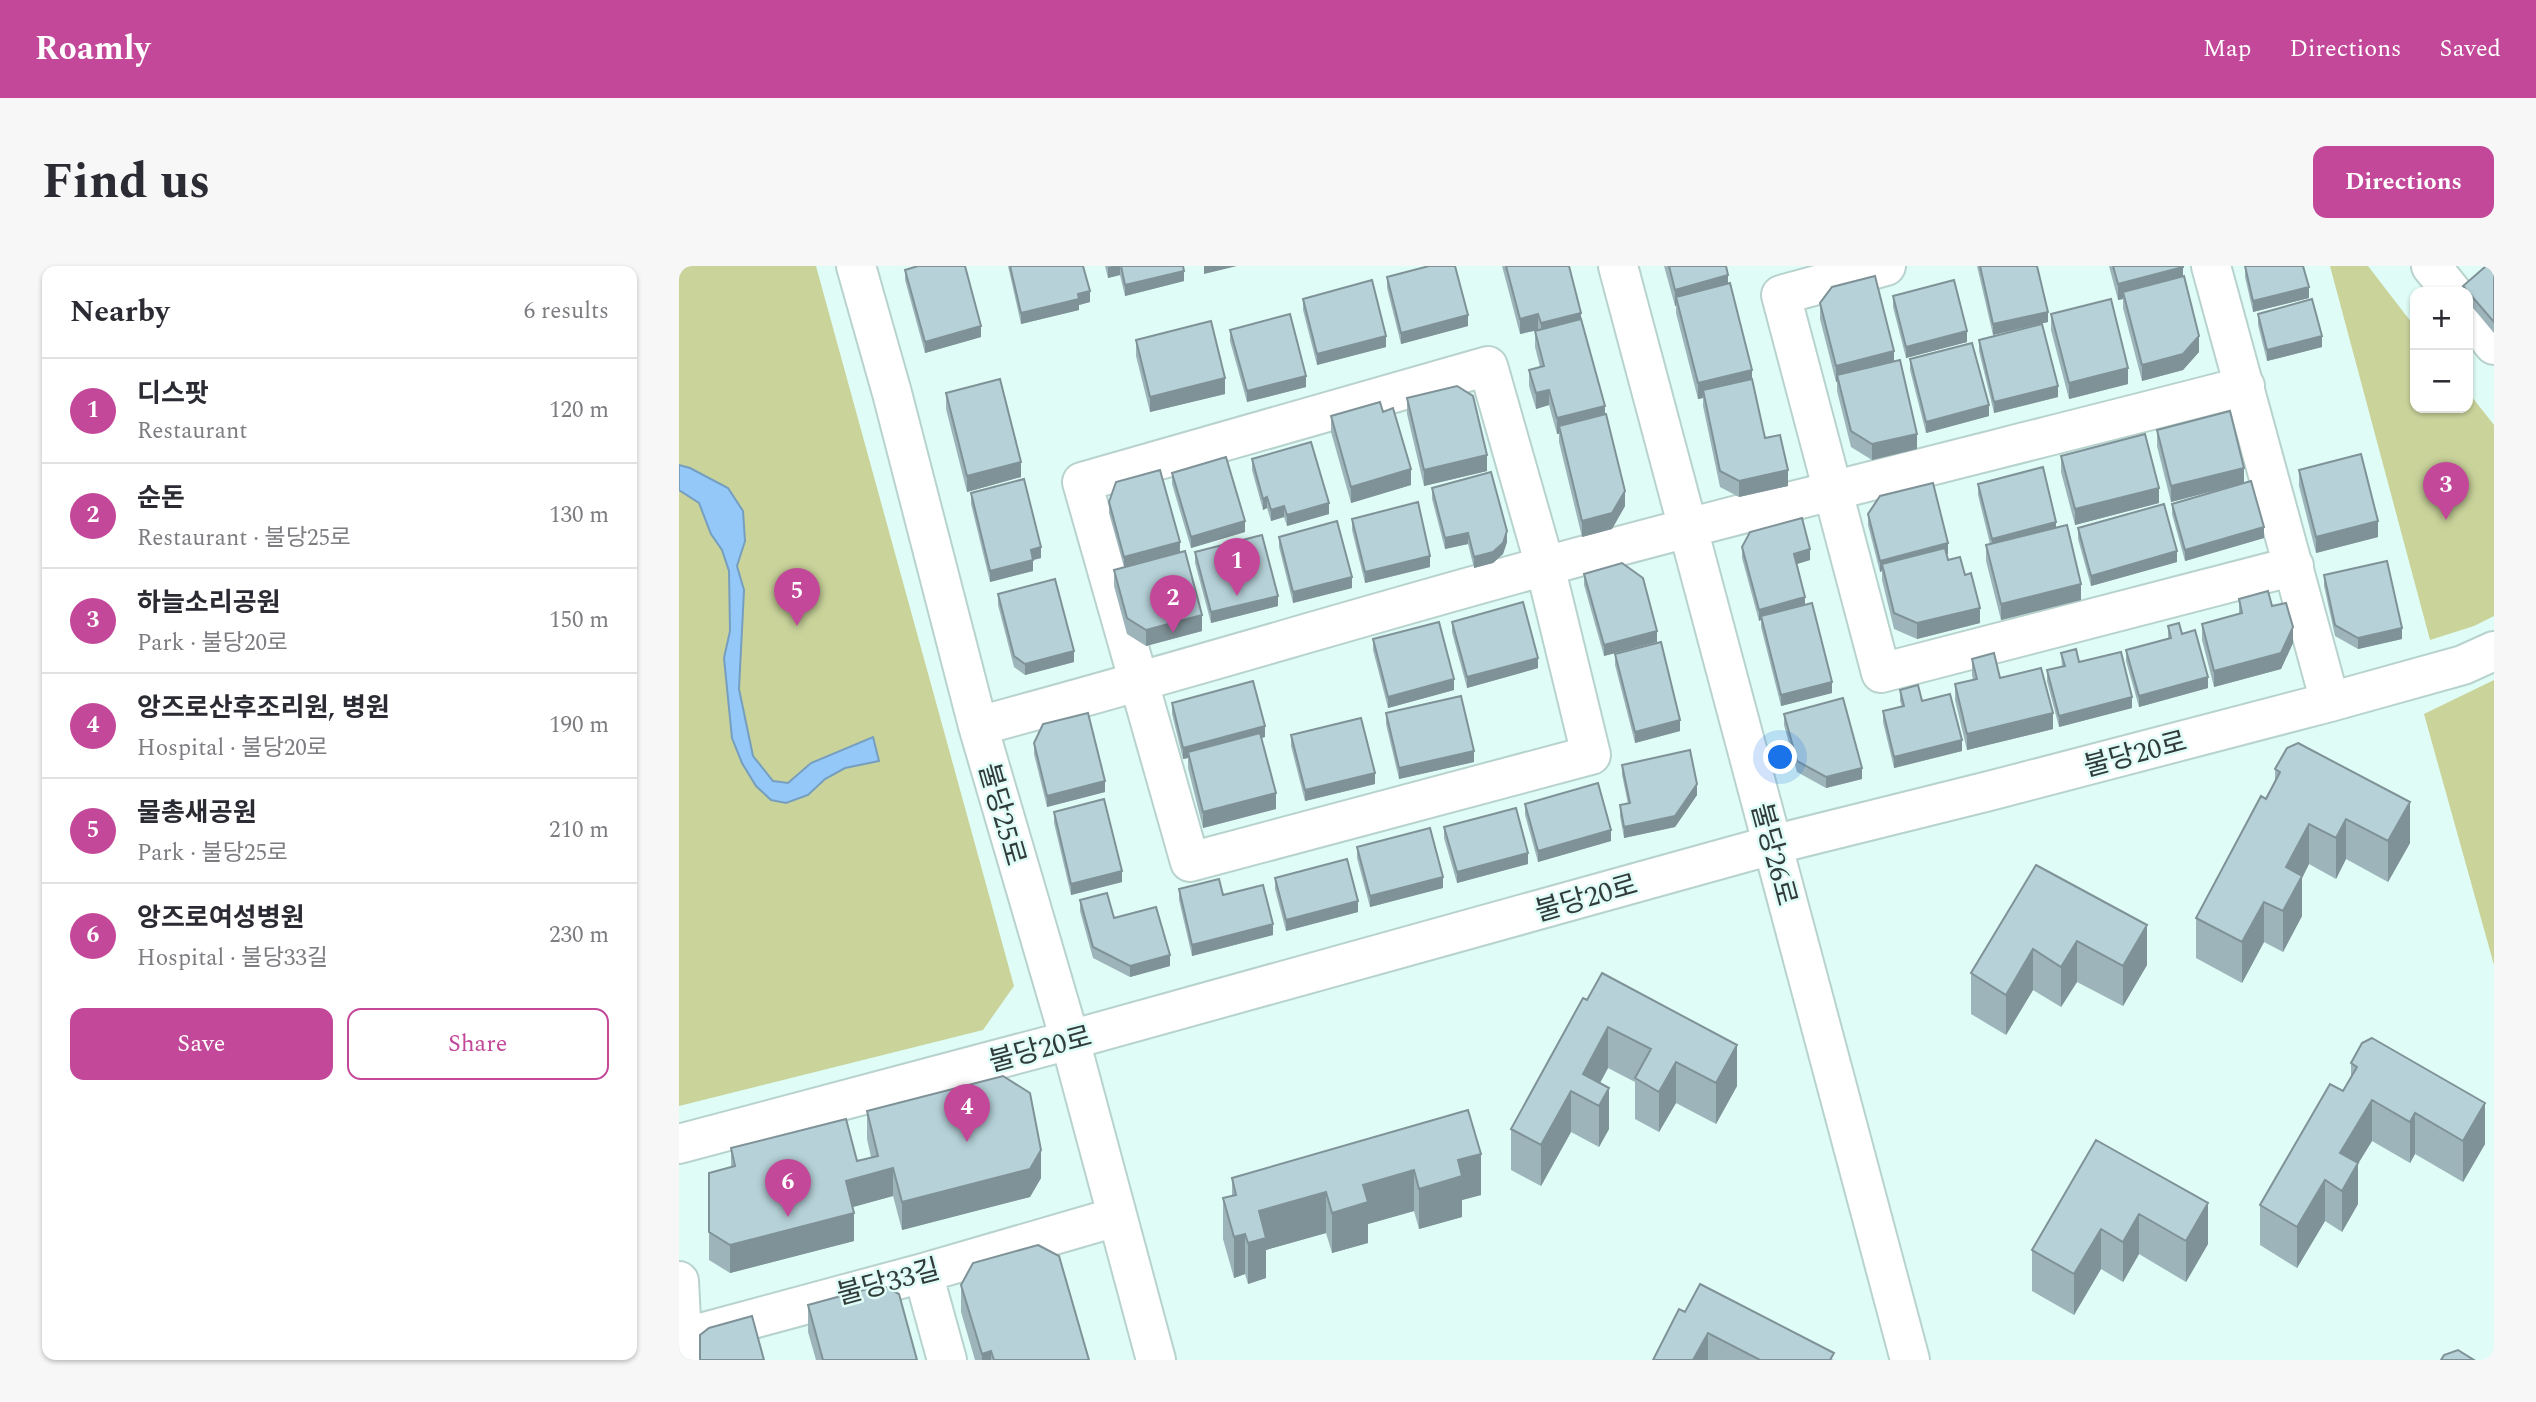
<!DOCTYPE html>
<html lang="en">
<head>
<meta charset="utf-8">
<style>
	:root { --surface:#fff; --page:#f7f7f7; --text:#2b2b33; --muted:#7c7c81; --line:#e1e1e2; --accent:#c34899 }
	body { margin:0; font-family:Spectral,"Noto Sans KR",serif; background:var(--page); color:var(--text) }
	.controls { position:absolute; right:21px; top:21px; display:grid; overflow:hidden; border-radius:14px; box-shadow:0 2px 5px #0004 }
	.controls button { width:63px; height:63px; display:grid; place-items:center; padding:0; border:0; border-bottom:2px solid var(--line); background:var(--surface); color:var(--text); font:35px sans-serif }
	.you { position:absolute; left:1102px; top:492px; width:24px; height:24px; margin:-18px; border:5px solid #fff; border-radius:50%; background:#1a73e8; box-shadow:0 0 0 10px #1a73e833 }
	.badge { display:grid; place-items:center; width:46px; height:46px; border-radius:50%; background:var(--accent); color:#fff; font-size:23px; font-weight:700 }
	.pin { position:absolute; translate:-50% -58px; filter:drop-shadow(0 2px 4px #0008) }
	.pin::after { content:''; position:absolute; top:37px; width:24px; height:21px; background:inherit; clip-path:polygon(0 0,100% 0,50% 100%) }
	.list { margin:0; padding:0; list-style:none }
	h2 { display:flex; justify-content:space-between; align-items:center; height:91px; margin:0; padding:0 28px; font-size:30px }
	h2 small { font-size:23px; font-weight:400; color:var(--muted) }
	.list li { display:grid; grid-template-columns:46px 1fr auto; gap:21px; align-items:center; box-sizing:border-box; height:105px; padding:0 28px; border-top:2px solid var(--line) }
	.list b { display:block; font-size:26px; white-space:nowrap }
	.list p { margin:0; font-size:23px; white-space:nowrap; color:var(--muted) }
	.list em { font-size:23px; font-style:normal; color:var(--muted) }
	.actions { display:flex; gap:14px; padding:21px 28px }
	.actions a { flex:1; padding:16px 0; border:2px solid var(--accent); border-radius:14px; text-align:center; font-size:24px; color:var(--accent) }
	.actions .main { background:var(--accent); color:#fff }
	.map { position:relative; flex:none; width:1815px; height:1094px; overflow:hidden; border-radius:14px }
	header { display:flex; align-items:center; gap:42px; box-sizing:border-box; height:98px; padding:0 35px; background:var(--accent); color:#fff }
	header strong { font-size:33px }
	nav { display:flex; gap:38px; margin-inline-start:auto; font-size:24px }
	.intro { display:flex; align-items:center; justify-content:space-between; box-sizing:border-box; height:168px; padding:0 42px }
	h1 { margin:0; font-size:49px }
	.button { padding:18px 32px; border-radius:14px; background:var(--accent); color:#fff; font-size:24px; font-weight:700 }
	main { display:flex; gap:42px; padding:0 42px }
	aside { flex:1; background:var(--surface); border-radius:14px; box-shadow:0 2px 5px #0004 }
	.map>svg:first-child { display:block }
</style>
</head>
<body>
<header>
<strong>Roamly</strong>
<nav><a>Map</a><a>Directions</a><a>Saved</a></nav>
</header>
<div class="intro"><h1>Find us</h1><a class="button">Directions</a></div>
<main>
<aside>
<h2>Nearby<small>6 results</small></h2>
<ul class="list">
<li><span class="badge">1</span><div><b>디스팟</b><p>Restaurant</p></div><em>120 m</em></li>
<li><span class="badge">2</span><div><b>순돈</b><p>Restaurant · 불당25로</p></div><em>130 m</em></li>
<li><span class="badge">3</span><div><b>하늘소리공원</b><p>Park · 불당20로</p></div><em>150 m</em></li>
<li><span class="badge">4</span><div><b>앙즈로산후조리원, 병원</b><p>Hospital · 불당20로</p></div><em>190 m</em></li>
<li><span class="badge">5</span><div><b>물총새공원</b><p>Park · 불당25로</p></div><em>210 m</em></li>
<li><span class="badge">6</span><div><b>앙즈로여성병원</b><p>Hospital · 불당33길</p></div><em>230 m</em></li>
</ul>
<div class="actions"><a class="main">Save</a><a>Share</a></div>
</aside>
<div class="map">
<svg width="1815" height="1094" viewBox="0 0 1815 1094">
	<rect width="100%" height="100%" fill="#e0fcf6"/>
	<path fill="#c9d39a" d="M0 0H137L335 720 304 764 0 840Z
		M1651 0H1689L1736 61V142H1789V126L1815 159V350L1795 360 1751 374Z
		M1815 414V699L1745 448Z"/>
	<path fill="#93c8f8" stroke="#769ebf" stroke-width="2" d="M0 199 11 202 49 222 64 245 66 275 58 300 65 324 60 423 74 490 94 515 109 517 132 497 194 471 200 495 166 502 146 513 129 529 107 537 92 534 77 520 63 497 53 472 45 392 51 365 50 305 43 284 32 268 20 237 0 224Z"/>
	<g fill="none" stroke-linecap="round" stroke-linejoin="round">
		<g stroke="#b8d3cd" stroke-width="42">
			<path id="minor" d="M177 0 213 127 299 460 391 774 477 1094
				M939 0 1231 1094
				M1207 0 1102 29 1202 407 1615 300
				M1532 0 1651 436
				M1752 0 1773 26
				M1789 46 1815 79
				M809 100 866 300 912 489 511 596 403 216Z
				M299 460C490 409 679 351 870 299 1101 236 1334 180 1566 120
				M0 878 391 774 1093 579 1310 525 1651 436 1784 399 1815 385
				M244 1007 268 1094
				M0 1015 3 1072
				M3 1094V1072L244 1007 437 951"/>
		</g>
		<use href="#minor" stroke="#fff" stroke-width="38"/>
	</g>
	<path fill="#9db4ba" d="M329 0H404L411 36 400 39V44L342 58Z
		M426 0H504L505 15 446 30 441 9 429 12Z
		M823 0H890L926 149 946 240 933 263 903 271 880 176V168H878L870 139 857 143 850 120V104L861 101 856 81V65L859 64 841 68Z
		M985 0H1047L1049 18 1073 113 1086 172 1109 220 1060 231 1041 221 1024 140V132L1019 133 997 47V40H996Z
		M1298 0H1358L1369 56 1314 69Z
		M1430 0H1504V10L1520 86 1504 104 1463 115 1444 42V33L1439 34Z
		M1566 0 1630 32 1574 46 1566 11Z
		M1815 0V67L1789 36V26H1784V20Z
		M226 4 302 71 246 87 226 14Z
		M708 11 789 60 722 78 708 22Z
		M1214 30 1288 76 1227 92 1214 41Z
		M624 33 707 81 638 99 624 44Z
		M1141 37 1215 96 1238 183 1193 194 1172 181 1158 125V116H1157L1141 53Z
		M1372 48 1449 118 1390 133 1372 64Z
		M1579 48 1643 81 1588 95 1579 59Z
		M551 64 627 121 568 136 551 75Z
		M457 74 546 128 471 146 457 90Z
		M1300 74 1379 131 1315 147 1300 85Z
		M1231 93 1310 150 1247 167 1231 104Z
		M267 127 342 211 288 226 267 143Z
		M728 132 808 205 745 220 728 148Z
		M704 146 732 219 672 237 652 166V150Z
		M1478 164 1565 217 1585 272 1506 295 1493 248V238L1541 223 1492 236 1478 180Z
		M1382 190 1480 237 1396 259 1382 206Z
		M573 193 650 248 608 260 605 251 592 255 588 242 584 244 573 204Z
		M1620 204 1699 271 1637 287 1620 220Z
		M493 207 566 266 512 282 493 218Z
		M1299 218 1377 261 1402 334 1322 354 1307 295V279L1311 278 1299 229Z
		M753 222 828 276 824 288 814 297 795 302 789 278 766 283 753 233Z
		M292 227 362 292 354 294V305L311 316 292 238Z
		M430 236 501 286 523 365 467 380 448 368 435 320V304L445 301 430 247Z
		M1189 248 1269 288 1268 289 1269 294 1301 357 1238 373 1215 363 1203 314V305L1201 306 1189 259Z
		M673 253 751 301 686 317 673 264Z
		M1399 262 1498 296 1412 320 1399 273Z
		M600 271 673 322 614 337 600 281Z
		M1063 281 1131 294 1117 298 1126 339 1153 427 1102 440 1082 361V354L1080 355 1063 292Z
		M516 286 599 340 532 357 516 297Z
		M905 308 978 376 925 390 905 319Z
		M1645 309 1723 373 1679 383 1656 370 1645 320Z
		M319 328 395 396 346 409 335 401 319 339Z
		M1560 333 1593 340 1614 377 1602 403 1535 421 1523 374V358L1560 348Z
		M773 356 859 402 788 422 773 366Z
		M1489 360 1503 368 1529 422 1460 441 1447 395V384L1489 372Z
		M694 373 775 424 709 442 694 384Z
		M1382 387 1400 396 1453 442 1380 461 1368 415V404L1383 401Z
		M936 388 1001 465 956 477 936 399Z
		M1293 393 1321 412 1374 463 1288 484 1276 434V418L1294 414 1293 409Z
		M1221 424 1243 435 1283 485 1215 502 1204 456V445L1223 441 1221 435Z
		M493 437 586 471 582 472 597 543 524 562 509 502V492L504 493 493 448Z
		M707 447 795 496 720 513 707 458Z
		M1105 448 1183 513 1147 522 1118 506 1105 459Z
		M612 469 696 518 626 535 612 480Z
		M355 477 426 526 368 541 355 488Z
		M943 499 1018 529 996 561 945 572 941 550V539L949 538 943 509Z
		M1596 503 1731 577 1709 616 1667 593 1657 613 1630 598 1623 612V650L1604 686 1585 676 1563 717 1517 692V652L1596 515Z
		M846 538 932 575 859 596 846 549Z
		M375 546 443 616 392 629 375 557Z
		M765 561 849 598 778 617 765 572Z
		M678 581 764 622 691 641 678 592Z
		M1357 599 1468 699 1444 740 1398 716 1382 741 1354 724 1327 769 1292 748V707Z
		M596 612 679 646 607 665 596 623Z
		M500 623 544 629 594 669 513 690 500 634Z
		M401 634 435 652 491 700 451 711 414 692 401 645Z
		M904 732 1058 820 1037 858 997 837 980 866 956 853V816L929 802 921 817 930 863 920 881 892 866 862 920 832 904V863Z
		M1672 797 1806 878 1784 916 1736 888 1731 897 1693 875 1679 897V938L1663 966 1646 955 1618 1002 1581 979V939L1664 825 1672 812Z
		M789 844 802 929 783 934V951L740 963 735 945 689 958V977L653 987 647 967 587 984V1012L569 1018 566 1008 555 1012 544 973V932L553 930V912Z
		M188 845 362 912 351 931 223 964 214 930 173 941 175 975 51 1007 30 994V966L52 902V882L178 895 192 891 188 873Z
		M1417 874 1529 978 1507 1016 1460 988 1444 1016 1422 1003 1395 1049 1353 1025V984Z
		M282 1019 410 1094H296L282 1046Z
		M129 1039 238 1094H137L129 1066Z
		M1006 1046 1155 1094H974Z"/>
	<path fill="#7f9297" d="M434 0H441V9L429 12V1Z
		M525 0H558L525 8Z
		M1504 1V16L1444 26V33L1439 34V18Z
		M505 5V15L446 30V19Z
		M1049 9V25L997 31V40H996V24Z
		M1630 21V32L1574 46V35Z
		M411 25V36L400 39V44L342 58V47Z
		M1369 46V56L1314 69V58Z
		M902 47V63L862 73V57Z
		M859 48V64L841 68V53Z
		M789 49V60L722 78V67Z
		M302 60V71L246 87V76Z
		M1288 65V76L1227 92V81Z
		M707 70V81L638 99V88Z
		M1520 70V86L1504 104 1463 115V99Z
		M1643 70V81L1588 95V84Z
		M1215 85V101L1158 109V116H1157V100Z
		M1449 102V118L1390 133V117Z
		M1073 104V120L1024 124V132L1019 133V117Z
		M627 110V121L568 136V125Z
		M546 112V128L471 146V131Z
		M1379 120V131L1315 147V136Z
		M870 124V139L857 143V127Z
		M1310 139V150L1247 167V156Z
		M926 140V156L880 160V168H878V152Z
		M1238 168V183L1193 194V178Z
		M808 189V205L745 220V204Z
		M342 196V211L288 226V210Z
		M1565 202V217L1492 236V220Z
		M732 203V219L672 237V221Z
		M1109 204V220L1060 231V215Z
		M1480 222V237L1396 259V243Z
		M946 225V240L933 263 903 271V255Z
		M588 231V242L584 244V233Z
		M650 237V248L608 260V249Z
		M605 240V251L592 255V244Z
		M566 255V266L512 282V271Z
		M1699 255V271L1637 287V271Z
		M1377 256V267L1313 284V273Z
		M1585 261V272L1506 295V284Z
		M828 265V276L824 288 814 297 795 302V291Z
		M789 267V278L766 283V272Z
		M501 276V287L445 302V291Z
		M1269 277V288L1205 305 1203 298V305L1201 306V295Z
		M362 281V292L354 294V305L311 316V305L352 284Z
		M1131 283V294L1115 299V288Z
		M1498 285V296L1412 320V310Z
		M751 290V301L686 317V306Z
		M673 311V322L614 337V326Z
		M1402 318V334L1322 354V338Z
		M599 330V340L532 357V346Z
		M1126 331V342L1082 350V354L1080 355V344Z
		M1301 342V357L1238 373V357Z
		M523 349V365L467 380V364Z
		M1614 361V377L1602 403 1535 421V405Z
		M1723 362V373L1679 383V372Z
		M978 365V376L925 390V379Z
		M395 385V396L346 409V398Z
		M859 392V402L788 422V411Z
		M1529 411V422L1460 441V430Z
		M775 413V424L709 442V431Z
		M1153 416V427L1102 440V429Z
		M1453 431V442L1380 461V450Z
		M1374 447V463L1288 484V468Z
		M1001 454V465L956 477V466Z
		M586 460V471L510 492 509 486V492L504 493V482Z
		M1283 474V485L1215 502V491Z
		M795 485V496L720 513V502Z
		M1183 502V513L1147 522V511Z
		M696 507V518L626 535V524Z
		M426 515V526L368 541V530Z
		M1018 518V529L996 561 945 572V561Z
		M597 527V543L524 562V546Z
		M1731 536V577L1709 616V575Z
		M1667 553V593L1657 613V572Z
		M1630 558V598L1623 612V650L1604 686V645L1607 601Z
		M932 564V575L859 596V585Z
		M849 587V598L778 617V606Z
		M443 605V616L392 629V618Z
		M764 611V622L691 641V630Z
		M679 635V646L607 665V654Z
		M1585 636V676L1563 717V676Z
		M594 658V669L513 690V679Z
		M1468 659V699L1444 740V700Z
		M1398 675V716L1382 741V701Z
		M1354 683V724L1327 769V729Z
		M491 689V700L451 711V700Z
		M929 761V802L911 835 904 808Z
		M1058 779V820L1037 858V817Z
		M997 796V837L980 866V826Z
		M930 822V863L920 881V840Z
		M892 825V866L862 920V879Z
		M1693 834V875L1679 898V938L1663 966V925L1661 887Z
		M1806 837V878L1784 916V875Z
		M1736 847V888L1731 897V856Z
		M362 884V912L351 931 223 964V936Z
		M802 888V929L783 934V951L740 963V923L779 894Z
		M214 902V930L167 943V915Z
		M735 904V945L689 958V977L653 987V947L684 919Z
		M1646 914V955L1618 1002V961Z
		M647 926V967L587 984V1012L569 1018V977L580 945Z
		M1529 937V978L1507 1016V975Z
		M175 947V975L51 1007V979Z
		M1460 948V988L1444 1016V976Z
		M1422 963V1003L1395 1049V1008Z
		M566 968V1008L555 1012V971Z
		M1029 1067V1094H1014Z
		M312 1085V1094H303V1088Z"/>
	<path fill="#b6d1d8" stroke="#7f9297" stroke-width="2" d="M239 0H286L302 60 246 76 226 4Z
		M331 0H404L411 25 399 28 400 33 342 47Z
		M442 0H504L505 5 446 19Z
		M750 0H776L789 49 722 67 708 11Z
		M827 0H890L902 47 862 57 859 48 841 53Z
		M990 0H1047L1049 9 996 24Z
		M1301 0H1358L1369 46 1314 58Z
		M1434 0H1504V1L1439 18Z
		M1566 0H1624L1630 21 1574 35Z
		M1807 0H1815V56L1784 20Z
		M1196 10 1215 85 1157 100 1141 37 1153 21Z
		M1505 10 1520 70 1504 88 1463 99 1444 26Z
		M693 14 707 70 638 88 624 33Z
		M1275 14 1288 65 1227 81 1214 30Z
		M1051 17 1073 104 1019 117 997 31Z
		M1432 33 1449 102 1390 117 1372 48Z
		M1633 33 1643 70 1588 84 1579 48Z
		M611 48 627 110 568 125 551 64Z
		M902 53 926 140 878 152 870 124 857 127 850 104 865 100 856 65Z
		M532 55 546 112 471 131 457 74Z
		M1363 58 1379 120 1315 136 1300 74Z
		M1293 77 1310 139 1247 156 1231 93Z
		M1221 94 1238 168 1193 178 1172 165 1158 109Z
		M321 113 342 196 288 210 267 127Z
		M1073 113 1086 172 1101 169 1109 204 1060 215 1041 205 1024 124Z
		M778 120 794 130 808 189 745 204 728 132Z
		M701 136 704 146 714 142 732 203 672 221 652 150Z
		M1551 145 1565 202 1492 220 1478 164Z
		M927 148 946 225 933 247 903 255 880 160Z
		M1466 168 1480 222 1396 243 1382 190Z
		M632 176 650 237 608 249 605 240 592 244 588 231 584 233 573 193Z
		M1682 188 1699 255 1637 271 1620 204Z
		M547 191 566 255 512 271 493 207Z
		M1364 201 1377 256 1313 273 1299 218Z
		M481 204 501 276 445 291 430 236 437 216Z
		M812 206 828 265 824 277 814 286 795 291 789 267 766 272 753 222Z
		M345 213 362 281 352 284 354 294 311 305 292 227Z
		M1572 215 1585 261 1506 284 1493 238Z
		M1254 217 1269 277 1201 295 1189 248 1201 230Z
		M739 236 751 290 686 306 673 253Z
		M1485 238 1498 285 1412 310 1399 262Z
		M1123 252 1131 283 1115 288 1126 331 1080 344 1063 281 1071 266Z
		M658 255 673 311 614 326 600 271Z
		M1388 259 1402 318 1322 338 1307 279Z
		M583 269 599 330 532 346 516 286Z
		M1266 282 1269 294 1281 291 1286 309 1292 307 1301 342 1238 357 1215 347 1203 298Z
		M506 285 523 349 467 364 448 352 435 304Z
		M1708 295 1723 362 1679 372 1656 359 1645 309Z
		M943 297 964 312 978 365 925 379 905 308Z
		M376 313 395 385 346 398 335 390 319 328Z
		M1589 325 1593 340 1607 337 1614 361 1602 387 1535 405 1523 358 1563 347 1560 333Z
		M844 336 859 392 788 411 773 356Z
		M1133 337 1153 416 1102 429 1082 350Z
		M760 356 775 413 709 431 694 373Z
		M1500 357 1503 368 1516 364 1529 411 1460 430 1447 384 1492 372 1489 360Z
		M982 376 1001 454 956 466 936 388Z
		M1397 383 1400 396 1442 386 1453 431 1380 450 1368 404 1386 400 1382 387Z
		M1315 387 1321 412 1362 402 1374 447 1288 468 1276 418 1298 413 1293 393Z
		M574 415 586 460 504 482 493 437Z
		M1239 419 1243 435 1271 428 1283 474 1215 491 1204 445 1225 440 1221 424Z
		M782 430 795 485 720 502 707 447Z
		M1164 432 1183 502 1147 511 1118 495 1105 448Z
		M409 447 426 515 368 530 355 477 364 458Z
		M682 452 696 507 626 524 612 469Z
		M581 467 597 527 524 546 509 486Z
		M1619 477 1731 536 1709 575 1667 553 1657 572 1630 558 1607 601 1623 610 1604 645 1585 636 1563 676 1517 652 1582 530 1587 533 1601 506 1596 503 1608 482Z
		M1011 484 1018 518 996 550 945 561 941 539 951 537 943 499Z
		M919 517 932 564 859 585 846 538Z
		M425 533 443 605 392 618 375 546Z
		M837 542 849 587 778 606 765 561Z
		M751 562 764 611 691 630 678 581Z
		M668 593 679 635 607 654 596 612Z
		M1357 599 1468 659 1444 700 1398 675 1382 701 1354 683 1327 729 1292 707Z
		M540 613 544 629 584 619 594 658 513 679 500 623Z
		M428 627 435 652 477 641 491 689 451 700 414 681 401 634Z
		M923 707 1058 779 1037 817 997 796 980 826 956 812 972 783 929 761 904 808 930 822 920 840 892 825 862 879 832 863 904 732 908 734Z
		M1693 772 1806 837 1784 875 1736 847 1731 856 1693 834 1661 887 1679 897 1663 925 1646 914 1618 961 1581 939 1651 818 1664 825 1678 801 1672 797 1683 777Z
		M324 810 351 827 362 884 351 903 223 936 214 902 167 915 175 947 51 979 30 966V907L56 900 52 882 167 853 178 895 199 890 188 845Z
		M789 844 802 888 779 894 783 910 740 923 735 904 684 919 689 936 653 947 647 926 580 945 587 972 569 977 566 968 555 971 544 932 557 929 553 912Z
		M1417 874 1529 937 1507 975 1460 948 1444 976 1422 963 1395 1008 1353 984Z
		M359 979 380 990 410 1094H315L312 1085 303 1088 282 1019 294 997Z
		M1021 1018 1155 1087 1151 1094H1081L1029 1067 1014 1094H974L1000 1043 1006 1046Z
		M202 1019 220 1028 238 1094H144L129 1039Z
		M73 1050 85 1094H21V1069L30 1062Z
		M1779 1084 1795 1094H1762L1765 1089Z"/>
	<g text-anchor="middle" stroke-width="5" stroke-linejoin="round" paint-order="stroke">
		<g font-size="28" fill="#313c3a" stroke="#e0fcf6">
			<text transform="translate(1456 487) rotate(-15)" y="10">불당20로</text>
			<text transform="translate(324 548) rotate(74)" y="10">불당25로</text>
			<text transform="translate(1096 588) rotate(75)" y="10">불당26로</text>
			<text transform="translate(907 631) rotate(-16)" y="10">불당20로</text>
			<text transform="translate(361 782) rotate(-15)" y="10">불당20로</text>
			<text transform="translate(209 1015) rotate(-15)" y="10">불당33길</text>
		</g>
	</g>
</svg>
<div class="controls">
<button>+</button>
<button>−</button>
</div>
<div class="you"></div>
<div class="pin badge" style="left:558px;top:330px">1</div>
<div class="pin badge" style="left:494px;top:367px">2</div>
<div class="pin badge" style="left:1767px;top:254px">3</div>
<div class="pin badge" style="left:288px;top:876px">4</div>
<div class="pin badge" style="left:118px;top:360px">5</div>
<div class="pin badge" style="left:109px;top:951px">6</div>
</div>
</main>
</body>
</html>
